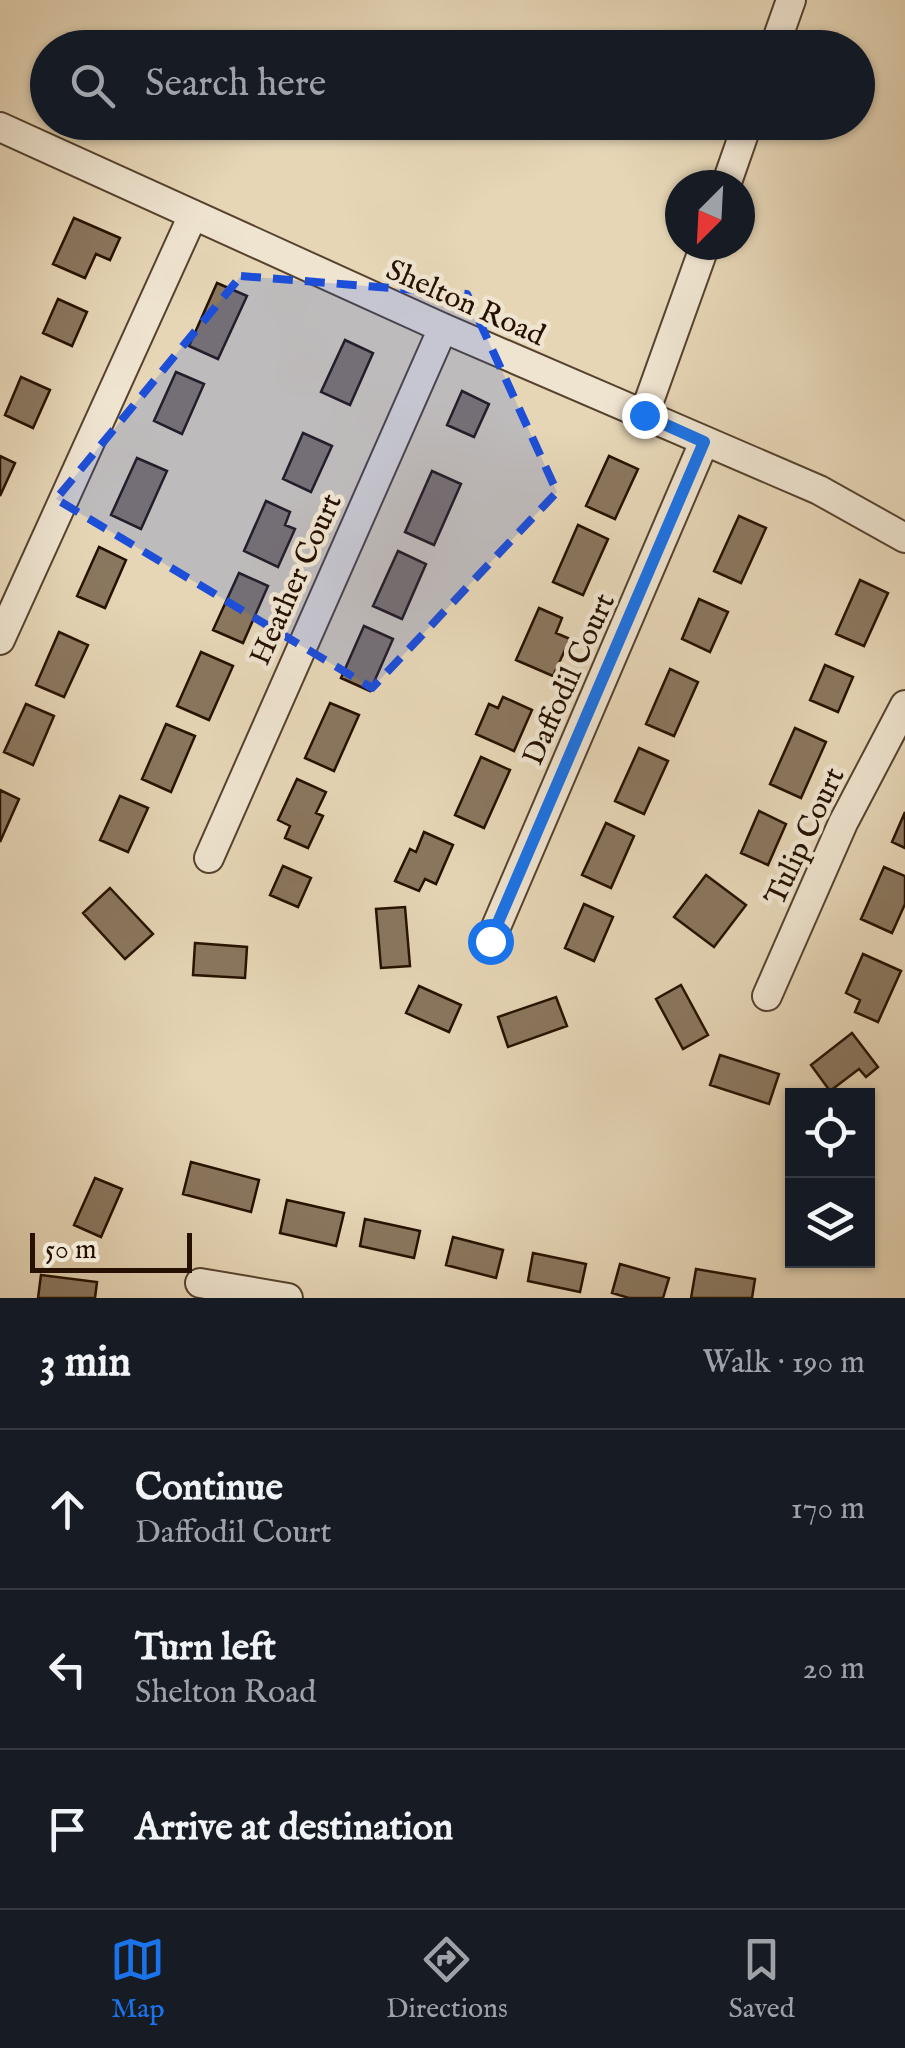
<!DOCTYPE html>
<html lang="en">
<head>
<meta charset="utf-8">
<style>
	:root { --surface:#171b24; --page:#20242c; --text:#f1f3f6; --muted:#9ea1a6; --line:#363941; --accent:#1a73e8 }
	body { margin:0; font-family:"IM FELL English",serif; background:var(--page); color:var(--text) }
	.controls { position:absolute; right:30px; bottom:30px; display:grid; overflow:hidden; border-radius:0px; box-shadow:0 2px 8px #0004 }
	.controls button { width:90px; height:90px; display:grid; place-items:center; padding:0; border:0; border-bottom:2px solid var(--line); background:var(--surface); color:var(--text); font:50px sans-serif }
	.compass { position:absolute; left:665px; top:170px; width:90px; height:90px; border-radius:50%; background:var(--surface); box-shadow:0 2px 8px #0004; rotate:204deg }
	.scale { position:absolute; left:30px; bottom:25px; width:162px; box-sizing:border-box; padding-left:10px; border:5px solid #261100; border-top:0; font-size:28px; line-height:35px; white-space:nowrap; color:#261100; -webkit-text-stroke:8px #efe4d0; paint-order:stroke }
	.stop { position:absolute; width:30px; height:30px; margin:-22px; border:8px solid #1a73e8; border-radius:50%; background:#fff }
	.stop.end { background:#1a73e8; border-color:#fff; box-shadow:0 2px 10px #0008 }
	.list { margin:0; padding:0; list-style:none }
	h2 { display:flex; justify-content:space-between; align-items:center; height:130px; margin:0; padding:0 40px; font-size:42px }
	h2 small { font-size:32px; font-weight:400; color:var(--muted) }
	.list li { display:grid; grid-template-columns:65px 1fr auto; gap:30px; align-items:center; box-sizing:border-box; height:160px; padding:0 40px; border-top:2px solid var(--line) }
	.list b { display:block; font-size:38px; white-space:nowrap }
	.list p { margin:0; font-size:32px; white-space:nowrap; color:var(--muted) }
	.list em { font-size:32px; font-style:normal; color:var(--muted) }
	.icon { flex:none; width:55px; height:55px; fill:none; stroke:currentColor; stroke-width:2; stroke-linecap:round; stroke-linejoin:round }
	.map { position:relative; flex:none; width:905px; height:1298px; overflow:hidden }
	.search { position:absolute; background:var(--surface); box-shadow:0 2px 8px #0004; left:30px; right:30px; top:30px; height:110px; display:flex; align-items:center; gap:25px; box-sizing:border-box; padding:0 35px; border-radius:55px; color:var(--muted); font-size:38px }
	.sheet { height:610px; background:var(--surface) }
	nav { display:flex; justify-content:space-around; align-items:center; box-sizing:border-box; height:140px; border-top:2px solid var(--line); background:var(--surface); font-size:28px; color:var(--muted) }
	nav a { display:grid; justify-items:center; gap:5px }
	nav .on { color:var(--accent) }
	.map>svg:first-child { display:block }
</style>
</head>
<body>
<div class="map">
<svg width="905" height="1298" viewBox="0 0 905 1298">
	<rect width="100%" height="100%" fill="#e6d6b6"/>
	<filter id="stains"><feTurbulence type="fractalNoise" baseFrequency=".002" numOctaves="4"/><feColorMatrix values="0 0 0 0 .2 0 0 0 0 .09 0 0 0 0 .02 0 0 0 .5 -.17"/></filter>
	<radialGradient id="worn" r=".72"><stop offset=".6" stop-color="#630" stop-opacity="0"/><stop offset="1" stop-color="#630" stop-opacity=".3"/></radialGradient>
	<path fill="#8a775f" stroke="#261100" stroke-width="2.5" d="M74 218 120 238 110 260 96 254 85 278 53 264Z
		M217 283 247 296 218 359 189 346Z
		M58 299 87 312 72 346 43 333Z
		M345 340 373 353 350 405 321 392Z
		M176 372 204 384 182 434 154 421Z
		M21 377 50 390 33 428 5 415Z
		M462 391 489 404 474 437 447 425Z
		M303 433 332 446 311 492 283 479Z
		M0 456 15 463 0 496Z
		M609 456 638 469 615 519 586 506Z
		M137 458 167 471 141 529 111 515Z
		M432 471 461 484 434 545 405 532Z
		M266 501 290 512 285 525 295 529 278 567 244 551Z
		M739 516 766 528 741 583 714 571Z
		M578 525 608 539 583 595 553 582Z
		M99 547 126 560 105 608 77 596Z
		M398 551 426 564 402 619 373 606Z
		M239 573 268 586 243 643 213 630Z
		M860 580 888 593 864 646 836 634Z
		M699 599 728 612 710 652 682 639Z
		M539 608 562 618 556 633 570 639 553 676 516 660Z
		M364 626 393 639 370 691 341 678Z
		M59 632 88 645 64 697 36 685Z
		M201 652 233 666 209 720 177 706Z
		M825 665 853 677 838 712 810 700Z
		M670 669 698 682 674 736 646 724Z
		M503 697 532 710 514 751 476 734 489 704 498 708Z
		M330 703 359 715 334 771 305 758Z
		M26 704 54 716 33 765 4 752Z
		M166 724 195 736 171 792 142 779Z
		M795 728 826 742 801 798 770 784Z
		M639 748 668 761 644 814 615 801Z
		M481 757 510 770 484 828 455 815Z
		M297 779 326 792 316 813 323 816 308 848 285 838 290 826 278 820Z
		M0 790 19 799 0 842Z
		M120 796 148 808 128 852 100 840Z
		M759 811 786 824 768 865 741 853Z
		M905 812V848L892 842Z
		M606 823 634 836 611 888 582 875Z
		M424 832 453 845 436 884 425 879 419 891 395 881 410 849 416 852Z
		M283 866 311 878 298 907 270 895Z
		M884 867 905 876V904L892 933 861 919Z
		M706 875 746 905 714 947 674 917Z
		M110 888 153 934 125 959 83 913Z
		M584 904 613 917 594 961 565 948Z
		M405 907 410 966 381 968 376 909Z
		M195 943 247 947 245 978 193 975Z
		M863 954 901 971 878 1022 855 1012 860 1000 846 993Z
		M681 985 708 1035 683 1049 656 999Z
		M419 986 461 1005 449 1032 406 1013Z
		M556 997 567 1026 508 1047 498 1017Z
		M852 1033 878 1067 866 1077 859 1069 830 1091 811 1065Z
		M720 1055 779 1074 769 1104 710 1085Z
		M191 1162 259 1180 251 1212 183 1194Z
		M95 1178 122 1189 101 1237 74 1225Z
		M287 1200 344 1213 336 1246 280 1233Z
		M365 1219 420 1231 414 1258 360 1246Z
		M453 1237 503 1250 496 1278 446 1265Z
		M533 1253 586 1264 580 1292 528 1281Z
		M620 1264 669 1278 663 1298H629L612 1293Z
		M696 1269 755 1279 752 1298H691Z
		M41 1275 97 1282 95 1298H38Z"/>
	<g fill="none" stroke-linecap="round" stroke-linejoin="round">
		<g stroke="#56422e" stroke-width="32">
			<path id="minor" d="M774 48 791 0
				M0 127 443 328 819 490 905 538
				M726 185 748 122
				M644 415 705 245
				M0 640 193 215
				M209 858 443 328
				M490 941 704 442
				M767 996 843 823 905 705
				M200 1283 288 1298"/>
		</g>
		<use href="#minor" stroke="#efe4d0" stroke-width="28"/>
	</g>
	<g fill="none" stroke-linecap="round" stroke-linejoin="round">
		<path stroke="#1a73e8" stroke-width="12" d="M490 941 704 442 644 415"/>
	</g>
	<path fill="#1d4ed8" fill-opacity="0.2" stroke="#1d4ed8" stroke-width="8" stroke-dasharray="20 12" stroke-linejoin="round" d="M241 276 467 294 557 492 372 688 56 499Z"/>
	<g text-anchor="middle" stroke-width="9" stroke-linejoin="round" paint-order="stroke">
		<g font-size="30" fill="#261100" stroke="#efe4d0">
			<text transform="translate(466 302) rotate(24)" y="10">Shelton Road</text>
			<text transform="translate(295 579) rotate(-66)" y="10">Heather Court</text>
			<text transform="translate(568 679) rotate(-66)" y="10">Daffodil Court</text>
			<text transform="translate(804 836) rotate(-65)" y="10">Tulip Court</text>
		</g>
	</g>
	<rect width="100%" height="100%" filter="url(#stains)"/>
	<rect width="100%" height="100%" fill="url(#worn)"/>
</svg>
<div class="controls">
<button><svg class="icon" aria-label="locate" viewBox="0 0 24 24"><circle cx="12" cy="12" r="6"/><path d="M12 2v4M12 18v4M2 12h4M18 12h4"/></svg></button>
<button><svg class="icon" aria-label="layers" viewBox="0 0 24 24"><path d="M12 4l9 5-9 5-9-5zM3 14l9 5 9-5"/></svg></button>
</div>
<svg class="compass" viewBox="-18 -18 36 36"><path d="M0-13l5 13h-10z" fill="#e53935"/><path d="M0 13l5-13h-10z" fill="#9ea1a6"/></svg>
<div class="scale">50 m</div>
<div class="stop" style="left:490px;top:941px"></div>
<div class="stop end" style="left:644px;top:415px"></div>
<div class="search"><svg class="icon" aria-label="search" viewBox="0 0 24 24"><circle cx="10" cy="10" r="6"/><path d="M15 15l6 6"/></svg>Search here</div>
</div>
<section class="sheet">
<h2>3 min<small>Walk · 190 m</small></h2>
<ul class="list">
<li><svg class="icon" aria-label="ahead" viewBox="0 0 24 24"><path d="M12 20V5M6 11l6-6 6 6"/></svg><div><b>Continue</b><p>Daffodil Court</p></div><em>170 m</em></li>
<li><svg class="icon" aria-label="left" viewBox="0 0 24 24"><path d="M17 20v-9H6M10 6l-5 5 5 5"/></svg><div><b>Turn left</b><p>Shelton Road</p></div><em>20 m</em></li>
<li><svg class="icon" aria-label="arrive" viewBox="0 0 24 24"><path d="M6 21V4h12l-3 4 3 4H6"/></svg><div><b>Arrive at destination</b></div></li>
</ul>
</section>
<nav>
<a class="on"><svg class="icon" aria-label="map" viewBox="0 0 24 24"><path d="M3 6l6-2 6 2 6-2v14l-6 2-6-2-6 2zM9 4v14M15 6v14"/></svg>Map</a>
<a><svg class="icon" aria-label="directions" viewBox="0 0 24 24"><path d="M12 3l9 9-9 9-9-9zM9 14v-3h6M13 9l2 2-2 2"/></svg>Directions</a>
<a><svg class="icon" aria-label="saved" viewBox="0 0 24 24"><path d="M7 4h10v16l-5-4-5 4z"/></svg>Saved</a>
</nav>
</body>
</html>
